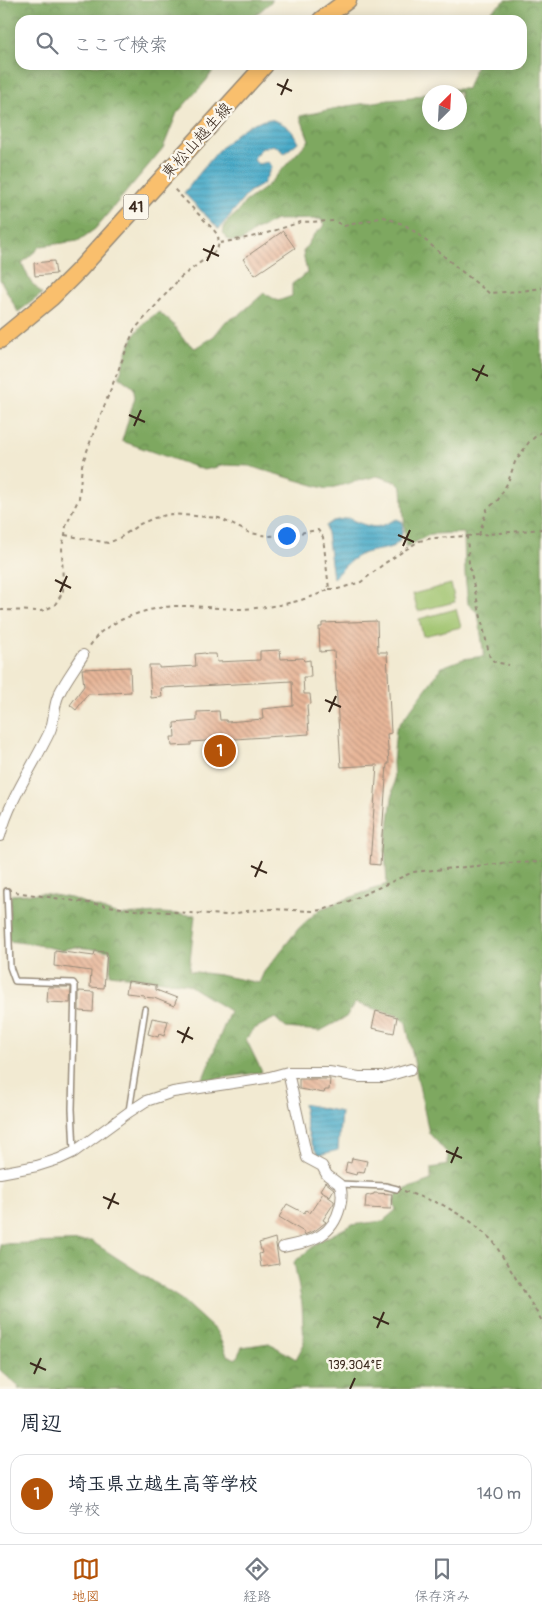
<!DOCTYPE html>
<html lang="ja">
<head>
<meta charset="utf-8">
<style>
	:root { --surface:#fff; --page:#f6f6f7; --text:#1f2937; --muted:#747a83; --line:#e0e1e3; --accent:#b45309 }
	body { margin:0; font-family:Pangolin,"Klee One",sans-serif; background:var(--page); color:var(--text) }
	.compass { position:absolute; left:422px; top:85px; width:45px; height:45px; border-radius:50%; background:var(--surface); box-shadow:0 2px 12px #0003; rotate:24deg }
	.you { position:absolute; left:286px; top:535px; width:18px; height:18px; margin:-12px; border:4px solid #fff; border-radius:50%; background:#1a73e8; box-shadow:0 0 0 8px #1a73e833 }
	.badge { display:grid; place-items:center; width:32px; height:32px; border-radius:50%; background:var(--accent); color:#fff; font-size:16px; font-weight:700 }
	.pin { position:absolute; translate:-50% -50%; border:2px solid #fff; box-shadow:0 1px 5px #0006 }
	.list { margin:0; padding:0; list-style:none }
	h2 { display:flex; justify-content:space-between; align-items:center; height:65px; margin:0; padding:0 20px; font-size:21px }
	h2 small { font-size:16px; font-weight:400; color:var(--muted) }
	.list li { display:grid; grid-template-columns:32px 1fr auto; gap:15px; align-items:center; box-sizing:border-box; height:80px; margin:0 10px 10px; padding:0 10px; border:1px solid var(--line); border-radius:15px }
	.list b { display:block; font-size:19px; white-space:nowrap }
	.list p { margin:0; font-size:16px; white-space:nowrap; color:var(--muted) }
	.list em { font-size:16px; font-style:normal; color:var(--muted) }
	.icon { flex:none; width:28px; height:28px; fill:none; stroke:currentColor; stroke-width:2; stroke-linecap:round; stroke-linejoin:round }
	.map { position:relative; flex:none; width:542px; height:1389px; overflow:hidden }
	.search { position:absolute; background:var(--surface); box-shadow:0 2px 12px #0003; left:15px; right:15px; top:15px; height:55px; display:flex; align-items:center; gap:12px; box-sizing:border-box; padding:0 18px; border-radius:15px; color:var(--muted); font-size:19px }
	.sheet { height:155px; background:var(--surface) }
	nav { display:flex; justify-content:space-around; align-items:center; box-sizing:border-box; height:70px; border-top:1px solid var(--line); background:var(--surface); font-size:14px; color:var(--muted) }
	nav a { display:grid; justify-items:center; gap:2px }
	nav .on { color:var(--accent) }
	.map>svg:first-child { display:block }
</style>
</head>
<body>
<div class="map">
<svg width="542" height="1389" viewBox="0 0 542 1389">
	<defs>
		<pattern id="forest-crowns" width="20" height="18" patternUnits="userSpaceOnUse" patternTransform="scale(1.25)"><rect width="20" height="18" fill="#7ea860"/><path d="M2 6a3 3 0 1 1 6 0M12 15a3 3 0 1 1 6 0" fill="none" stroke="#68894f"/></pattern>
		<pattern id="water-rules" width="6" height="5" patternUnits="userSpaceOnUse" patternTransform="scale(1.25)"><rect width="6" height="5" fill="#4aabc9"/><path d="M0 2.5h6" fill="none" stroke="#3f8ba3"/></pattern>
		<pattern id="building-back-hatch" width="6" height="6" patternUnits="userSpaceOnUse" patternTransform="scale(1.25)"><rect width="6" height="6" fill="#e8b79a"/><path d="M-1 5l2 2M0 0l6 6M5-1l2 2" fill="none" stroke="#bd957d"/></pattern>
	</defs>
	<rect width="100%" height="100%" fill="#fbf7ec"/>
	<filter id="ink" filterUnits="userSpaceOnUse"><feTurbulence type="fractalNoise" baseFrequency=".02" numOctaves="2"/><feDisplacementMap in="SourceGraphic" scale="10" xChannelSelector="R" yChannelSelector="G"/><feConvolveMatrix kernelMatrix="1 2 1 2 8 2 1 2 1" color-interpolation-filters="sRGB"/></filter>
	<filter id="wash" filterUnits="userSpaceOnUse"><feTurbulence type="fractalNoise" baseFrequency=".0096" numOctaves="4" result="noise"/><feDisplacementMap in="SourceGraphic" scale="20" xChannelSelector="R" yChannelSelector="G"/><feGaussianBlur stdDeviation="1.12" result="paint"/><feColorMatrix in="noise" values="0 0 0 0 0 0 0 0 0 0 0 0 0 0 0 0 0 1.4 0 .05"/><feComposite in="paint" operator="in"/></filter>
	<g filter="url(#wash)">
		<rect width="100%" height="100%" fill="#f2ead2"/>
		<path fill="url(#forest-crowns)" stroke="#5c693f" fill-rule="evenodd" d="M0 0H273L250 20H20V65H217L206 81 177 113 163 148 95 229 78 241 41 246 22 263 30 281 42 294 18 312 0 279Z
			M506 0H542V1389H18L19 1387 0 1370V1244L91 1241 182 1300 217 1332 227 1355 236 1359 242 1347 269 1343 296 1359 304 1344 302 1304 294 1262 320 1241 351 1225 383 1221 396 1210 394 1201 398 1192 431 1180V1168L447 1165 448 1154 429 1133 406 1023 399 1016 355 1003 346 1017 320 1031 286 1028 275 1018 254 1029 246 1039 262 1072 202 1081 230 1011 187 984 110 974 111 951 76 947 61 950 33 944 8 941 11 895 42 893 71 898 118 915 160 913 195 915 189 971 219 975 259 983 264 972 299 928 320 909 387 884 385 850 394 783 393 762 396 729 442 667 463 659 484 656 478 613 468 604 465 574 464 533 431 534 406 547 402 488 396 482 377 476 327 489 249 466 226 465 204 470 122 441 135 397 133 387 119 377C129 347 131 329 159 312L172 323 184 340 195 348 214 336 226 321 239 315 264 293 278 301 292 296V284L307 273 303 252 313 236 325 225 320 219 276 220 256 230 242 241H230L223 234 225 224 238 212 245 202 266 187 309 140 300 116 347 106 388 100 412 98 441 89H467L476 65H522V20H489L491 11ZM430 92H460V122H430Z"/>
		<path fill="#9ec26c" stroke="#6c7645" d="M451 584 455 602 418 611 413 594Z
			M456 609 461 627 423 636 419 619Z"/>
		<path fill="url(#water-rules)" stroke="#426a74" d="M270 119C284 123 292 128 298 142L285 153 274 145C262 147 258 149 254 160L258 164 268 162 272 166 263 184 249 192 219 229 184 193C201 172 229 132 254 123 259 121 265 120 270 119Z
			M348 518C357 522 371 529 381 526 387 524 391 521 397 519L403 522C403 557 381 545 360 555 349 560 342 570 333 578L326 526 333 521Z
			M303 1104 341 1112 338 1150 319 1155C307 1142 306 1121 303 1104Z"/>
		<g id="blocks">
			<path fill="url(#building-back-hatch)" d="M283 231 295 248 255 275 243 259Z
				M54 261 56 274 35 276 34 263Z
				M377 621 378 652H387L391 733 387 734 389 764H387L380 865 370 864 377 765 341 767 334 651 320 652 319 627H322V623Z
				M280 650 281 659 303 658 304 661 310 660 311 677H303L304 694H310L311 704 307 705 309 734 191 742V745L172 746 171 737H175L174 723 197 721V712L219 711 220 720H226L227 722 263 719 262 709 293 706 292 681 161 688 162 697 151 698 149 665H159V668L196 666 195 654 205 653 206 654H216L217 662 260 660V651Z
				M130 667 131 692 88 694 76 710 70 705 84 686 82 669Z
				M55 951 94 956 95 951 107 952 104 988 90 987 91 971 54 966Z
				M128 981 156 985V990L177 998 174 1006 154 998 143 997 144 995 126 993Z
				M48 987H71L70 1003 47 1002Z
				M79 991 94 992 93 1012 79 1011Z
				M376 1011 397 1017 394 1033 372 1028Z
				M152 1018 168 1021 164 1036 159 1034 158 1037 148 1034Z
				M299 1079H330L329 1090H325L324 1093 299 1089Z
				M352 1158 367 1161 364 1173 357 1172 356 1175 345 1172 347 1162 351 1163Z
				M325 1182 334 1189 330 1196 320 1190Z
				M323 1193 334 1201V1203L323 1220 326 1222 316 1230 304 1235V1232L279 1217 287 1204 304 1213 306 1210 310 1213Z
				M374 1193 392 1194 391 1209 365 1208 366 1196 374 1194Z
				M275 1238 279 1264 261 1267 259 1254 262 1253 259 1243Z"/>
		</g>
	</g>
	<g filter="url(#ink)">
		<use href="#blocks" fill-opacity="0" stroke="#968a78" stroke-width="1"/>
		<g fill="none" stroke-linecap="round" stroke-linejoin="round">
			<g stroke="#968a78" stroke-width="8">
				<path id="lane" d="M7 891 10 967 15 981 73 983 75 986 72 1109 74 1151
					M129 1111 145 1009
					M340 1184 385 1186 397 1189"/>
			</g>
			<g stroke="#968a78" stroke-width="12">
				<path id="street" d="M0 836C10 798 33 767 50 731 55 719 53 706 59 694 65 681 75 668 83 655
					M0 1173 37 1166 59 1159 74 1152 129 1112 146 1101 173 1092 266 1078 288 1072H329L359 1077H384L411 1069
					M283 1247C311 1241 332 1238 340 1207 342 1199 343 1191 339 1184L327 1175 322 1166 307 1158 288 1072"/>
			</g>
			<g stroke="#968a78" stroke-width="19">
				<path id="primary" d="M321 20 348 0
					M0 340 51 298 79 270 265 65"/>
			</g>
			<path stroke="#968a78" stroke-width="2" stroke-dasharray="4 4" stroke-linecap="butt" d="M220 243 261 235 301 222 334 221 344 226 384 217 405 225 418 234 460 270 489 293 521 291 542 288
				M65 535 108 543 118 539 140 524 154 518 171 514 219 518 250 533 268 536 287 535 318 530 323 537 329 589C306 602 268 608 241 609 222 609 202 606 183 606 158 605 121 616 101 632 96 636 93 642 89 647
				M479 535 487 509 498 500 508 482 515 462 529 442 542 431
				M467 536 542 529
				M329 589H338L361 582 385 563 419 541 433 538 467 536 469 564 490 658 495 662 509 665
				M0 610 41 611 54 606 63 592 62 546 65 535 66 526 79 498 82 465 92 437 134 330 181 277 217 250C220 241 219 236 213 229L173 188
				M15 892 135 910 227 915 247 911 273 909 312 911 323 910 349 901 413 872 507 863 542 862
				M404 1191 443 1205 470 1221 493 1241 542 1321"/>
			<use href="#lane" stroke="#fff" stroke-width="5"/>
			<use href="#street" stroke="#fff" stroke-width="10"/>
			<use href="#primary" stroke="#f9bf6d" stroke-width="16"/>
		</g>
	</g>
	<path fill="none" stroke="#3b2a1e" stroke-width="2" d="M277 84 292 91M281 95 288 79M203 249 219 256M207 261 214 245M472 369 488 376M476 381 484 365M129 415 145 422M134 426 141 410M398 535 414 542M403 546 410 530M55 580 71 588M60 592 67 576M325 700 341 707M329 712 336 696M251 866 267 873M255 877 262 861M177 1031 193 1039M182 1043 189 1027M446 1151 462 1158M451 1163 458 1147M103 1197 119 1204M108 1209 115 1193M373 1317 389 1324M377 1328 384 1312M30 1363 46 1370M34 1374 41 1358M350 1389 355 1378"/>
	<g text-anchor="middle" stroke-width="5" stroke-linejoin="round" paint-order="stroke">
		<rect fill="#fbf7ec" stroke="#75685c" stroke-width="1" x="123.5" y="194.5" width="25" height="25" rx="4"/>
		<g font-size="15" font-weight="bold" fill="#3b2a1e">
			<text x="136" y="212">41</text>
		</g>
		<g font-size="16" fill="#3b2a1e" stroke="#fbf7ec">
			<text transform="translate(196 140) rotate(-48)" y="6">東松山越生線</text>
		</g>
	</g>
	<g font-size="12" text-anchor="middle" fill="#3b2a1e" stroke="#fbf7ec" stroke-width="5" stroke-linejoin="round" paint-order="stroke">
		<text x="355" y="1369">139.304°E</text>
	</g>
</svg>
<svg class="compass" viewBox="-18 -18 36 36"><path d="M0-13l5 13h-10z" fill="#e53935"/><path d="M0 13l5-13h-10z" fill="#747a83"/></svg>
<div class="you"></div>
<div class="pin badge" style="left:220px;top:751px">1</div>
<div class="search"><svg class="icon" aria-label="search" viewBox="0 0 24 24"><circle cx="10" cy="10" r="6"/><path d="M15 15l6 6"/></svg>ここで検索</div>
</div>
<section class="sheet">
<h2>周辺<small></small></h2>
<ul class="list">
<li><span class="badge">1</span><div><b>埼玉県立越生高等学校</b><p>学校</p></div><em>140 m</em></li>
</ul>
</section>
<nav>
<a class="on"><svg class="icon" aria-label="map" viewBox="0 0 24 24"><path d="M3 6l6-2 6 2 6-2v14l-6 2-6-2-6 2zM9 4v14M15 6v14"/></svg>地図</a>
<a><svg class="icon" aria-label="directions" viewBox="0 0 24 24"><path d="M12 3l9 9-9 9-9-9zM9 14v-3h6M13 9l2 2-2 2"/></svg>経路</a>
<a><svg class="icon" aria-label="saved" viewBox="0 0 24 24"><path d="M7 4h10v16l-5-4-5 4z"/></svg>保存済み</a>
</nav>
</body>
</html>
